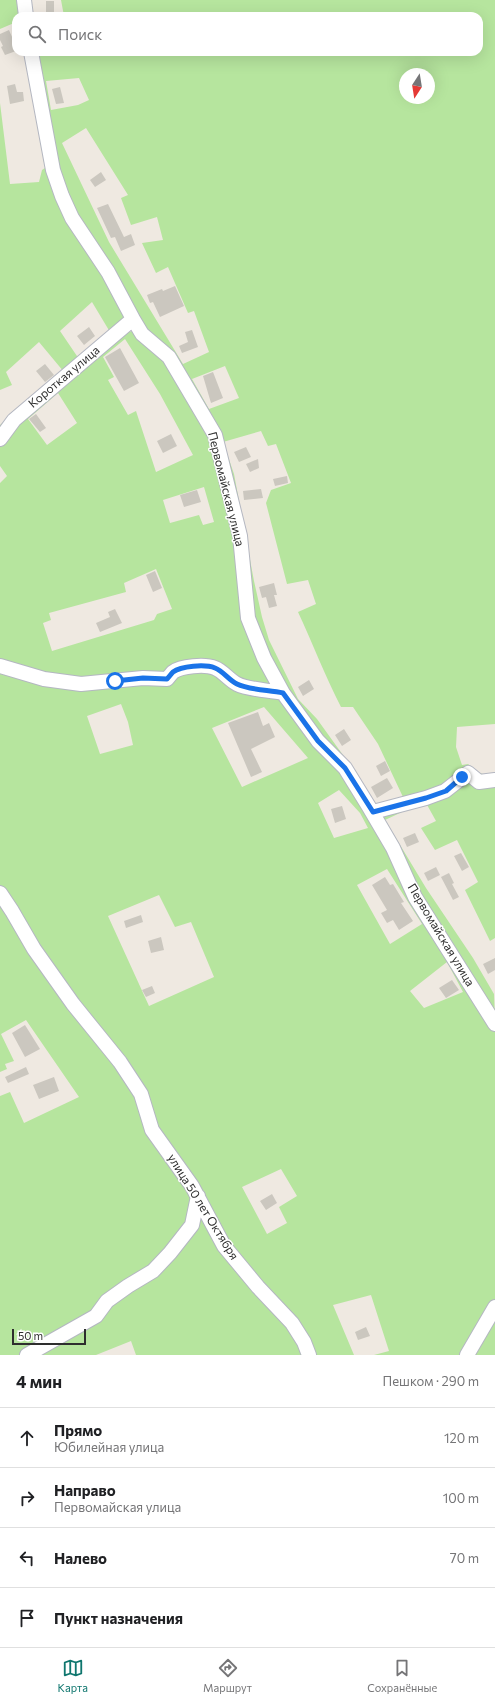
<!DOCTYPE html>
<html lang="ru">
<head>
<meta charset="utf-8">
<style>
	:root { --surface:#fff; --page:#f2f2f2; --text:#202124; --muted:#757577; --line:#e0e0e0; --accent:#0f766e }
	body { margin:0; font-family:Commissioner,sans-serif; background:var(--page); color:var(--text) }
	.compass { position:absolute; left:399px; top:68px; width:36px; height:36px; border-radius:50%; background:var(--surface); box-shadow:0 4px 16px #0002; rotate:192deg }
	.scale { position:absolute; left:12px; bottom:10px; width:74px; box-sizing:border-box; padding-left:4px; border:2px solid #2e2e2e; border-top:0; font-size:11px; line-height:14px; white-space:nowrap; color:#2e2e2e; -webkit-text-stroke:3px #fff; paint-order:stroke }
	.stop { position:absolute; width:12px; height:12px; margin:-9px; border:3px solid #1a73e8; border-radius:50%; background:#fff }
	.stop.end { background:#1a73e8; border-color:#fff; box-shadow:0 1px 4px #0008 }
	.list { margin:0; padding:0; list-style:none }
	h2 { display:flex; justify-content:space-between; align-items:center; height:52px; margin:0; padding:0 16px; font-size:17px }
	h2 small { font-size:13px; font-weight:400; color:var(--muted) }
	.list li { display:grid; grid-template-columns:26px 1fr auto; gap:12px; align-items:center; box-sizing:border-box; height:60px; padding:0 16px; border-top:1px solid var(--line) }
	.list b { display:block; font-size:15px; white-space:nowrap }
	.list p { margin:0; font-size:13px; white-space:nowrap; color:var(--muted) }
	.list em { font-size:13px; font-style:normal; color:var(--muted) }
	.icon { flex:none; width:22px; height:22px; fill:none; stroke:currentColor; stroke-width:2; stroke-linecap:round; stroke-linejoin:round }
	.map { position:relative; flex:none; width:495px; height:1355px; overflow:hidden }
	.search { position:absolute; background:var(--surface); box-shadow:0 4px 16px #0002; left:12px; right:12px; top:12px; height:44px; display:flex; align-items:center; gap:10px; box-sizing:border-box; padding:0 14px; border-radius:12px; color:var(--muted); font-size:15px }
	.sheet { height:292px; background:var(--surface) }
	nav { display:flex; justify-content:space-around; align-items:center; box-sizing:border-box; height:56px; border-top:1px solid var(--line); background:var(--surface); font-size:11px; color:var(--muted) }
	nav a { display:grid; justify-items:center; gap:2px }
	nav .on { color:var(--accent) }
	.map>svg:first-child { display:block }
</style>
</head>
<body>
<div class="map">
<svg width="495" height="1355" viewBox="0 0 495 1355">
	<rect width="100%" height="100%" fill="#efe9e1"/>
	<path fill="#b6e59e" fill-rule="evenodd" d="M0 0H21L24 16H16V29L14 23 0 29Z
		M61 0H495V724L457 727 456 747 462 765 468 764 479 773 487 775 375 809 286 690 251 618 217 435 143 332 62 192 34 52H479V16H64ZM405 74H429V98H405ZM79 78 89 100 78 105 51 110 46 81ZM86 128 128 195 121 198 131 225 157 217 163 240 142 243 156 273 168 267 188 313 194 311 209 352 183 364 109 242 62 143ZM225 366 239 398 209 409 192 379ZM261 431 268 446 276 444 291 483 271 490 266 503 287 584 308 580 316 604 298 612C313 644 325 676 341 707H353L378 744 403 797 375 804 353 769 317 719 298 699 269 640 262 617 254 581 234 474 223 442Z
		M24 52H28L49 167 123 307V318L118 327 0 434V425L64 372 39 342 6 372 12 385 0 390V103L10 184 39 182 42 170 45 168ZM92 302 110 332 79 359 60 331Z
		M133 331 162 357 207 433 231 517 262 662 348 778 495 1029V1304L465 1355H374L389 1351 371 1295 333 1305 354 1355H136L131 1341 96 1355H0V1096L10 1092 24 1123 79 1097 26 1020 1 1034 14 1061 5 1064 7 1069 0 1072V483L7 476 0 466V443L20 420 124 333ZM125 339 160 394 193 455 156 472 136 411 128 415 108 380 114 377 103 357ZM58 393 77 423 47 445 28 419ZM204 487 214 522 203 525 199 515 170 523 163 500ZM156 569 172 609 157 614 154 620 52 651 43 623 51 620 49 613 126 592 124 583ZM121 704 128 722 133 745 100 754 87 716ZM264 707 308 758 242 787 212 728ZM339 790 360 813 368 828 334 838 318 803ZM387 869 422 924 390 944 357 885ZM159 895 175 927 191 922 214 977 149 1006 108 916ZM447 962 463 992 424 1008 410 991ZM281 1169 297 1196 279 1207 287 1223 267 1234 242 1187Z
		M466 776 495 783V938L490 941 465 890 478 882 457 840 435 850 421 828 436 821 426 803 419 804 385 820 426 888 473 958 494 994 495 1019 417 896 377 813Z
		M495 1312V1355H470Z"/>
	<path fill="#cbc7bf" d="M46 1H54V16H46Z
		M9 30 16 46V51L5 55 1 47 3 46 0 40V34Z
		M15 84 17 92H23L24 101 10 104 7 86Z
		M60 87 64 103 56 104 52 89Z
		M101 172 106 180 95 187 90 180Z
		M108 204 124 237 131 234 135 245 121 251 115 237 111 238 97 208Z
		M175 286 184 306 160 317 153 302 150 303 147 295 162 289 163 291Z
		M89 327 95 336 84 345 77 336Z
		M192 330 198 347 182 353 179 346 188 342 185 332Z
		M120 348 139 383 124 391 105 357Z
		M45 364 54 375 45 382 36 371Z
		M213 372 223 398 211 403 203 376Z
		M36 414 46 428 40 432 29 419Z
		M171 434 177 446 163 453 157 441Z
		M246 447 251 457 239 462 234 452Z
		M258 459 259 468 250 472 246 464Z
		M287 476 288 483 275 486 273 479Z
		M261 489 263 498 244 500 243 491Z
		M197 490 201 502 184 507 180 495Z
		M155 571 162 588 153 592 146 575Z
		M274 583 277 595H274L277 606 269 608 266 597 262 598 259 587Z
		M115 609 122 623 100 632 96 623 110 617 108 612Z
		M309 680 314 689 303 696 298 687Z
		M258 712 263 726 269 723 275 737 251 749 262 772 251 777 228 723Z
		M344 729 351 740 342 746 335 735Z
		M385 761 390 771 381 776 376 766Z
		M387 778 393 788 377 798 371 787Z
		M342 806 346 819 335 823 331 809Z
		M415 833 419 842 407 847 403 838Z
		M461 853 469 867 462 871 454 856Z
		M436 867 440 875 428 881 424 873Z
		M449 873 454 883 452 884 459 897 453 900 441 877Z
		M385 877 390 885 393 884 404 902 401 903 413 921 399 930 393 920 387 923 381 913 387 910 372 885Z
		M141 915 143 922 126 928 124 921Z
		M161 937 164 950 151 953 148 941Z
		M495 958V970L488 974 483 964Z
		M452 980 459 990 446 998 439 988Z
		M152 986 155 993 146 997 142 990Z
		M25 1025 40 1049 25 1057 12 1033Z
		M26 1067 29 1074 8 1083 5 1077Z
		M54 1077 59 1091 39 1099 33 1085Z
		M272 1194 277 1203 266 1210 260 1201Z
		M366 1327 370 1336 358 1340 355 1332Z"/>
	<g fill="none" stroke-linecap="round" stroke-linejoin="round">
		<g stroke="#b4b7c1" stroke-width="16">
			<path id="minor" d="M24 0 26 16
				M31 52 53 170 62 196 72 218 108 272 133 319 142 334 169 357 215 435 240 536 248 618 264 658 283 693 318 741 345 768 369 807 393 848 415 897 495 1024
				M0 439 14 420 133 319
				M0 666 44 679 81 684 143 678 167 679C169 677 171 674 173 672 181 666 205 664 215 668 223 671 229 680 237 684 249 690 269 690 283 693
				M373 812 426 798 445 791 468 773 479 782 495 780
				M0 893 12 911 34 949 73 1004 120 1062 141 1094 152 1130 192 1186 224 1246 258 1287 292 1323 304 1342 309 1355
				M27 1355 96 1316 107 1301 128 1286 153 1271 170 1253 192 1225 198 1196
				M467 1355 495 1307"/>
		</g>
		<use href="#minor" stroke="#fff" stroke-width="14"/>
	</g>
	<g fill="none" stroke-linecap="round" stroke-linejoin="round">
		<path stroke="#1a73e8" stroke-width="5" d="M115 681 143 678 167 679C169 677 171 674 173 672 181 666 205 664 215 668 223 671 229 680 237 684 249 690 269 690 283 693L318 741 345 768 373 812 426 798 446 791 462 777"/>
	</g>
	<g text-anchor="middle" stroke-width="3" stroke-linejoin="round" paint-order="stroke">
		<g font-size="12" fill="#2e2e2e" stroke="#fff">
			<text transform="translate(64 377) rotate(-40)" y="4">Короткая улица</text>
			<text transform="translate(226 489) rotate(76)" y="4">Первомайская улица</text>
			<text transform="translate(441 935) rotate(59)" y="4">Первомайская улица</text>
			<text transform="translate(203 1207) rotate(58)" y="4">улица 50 лет Октября</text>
		</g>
	</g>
</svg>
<svg class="compass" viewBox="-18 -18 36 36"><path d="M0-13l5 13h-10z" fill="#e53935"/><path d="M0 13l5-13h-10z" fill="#757577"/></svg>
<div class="scale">50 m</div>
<div class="stop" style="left:115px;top:681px"></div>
<div class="stop end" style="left:462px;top:777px"></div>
<div class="search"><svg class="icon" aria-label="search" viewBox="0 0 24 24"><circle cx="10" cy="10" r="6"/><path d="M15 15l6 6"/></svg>Поиск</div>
</div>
<section class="sheet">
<h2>4 мин<small>Пешком · 290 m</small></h2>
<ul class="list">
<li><svg class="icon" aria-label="ahead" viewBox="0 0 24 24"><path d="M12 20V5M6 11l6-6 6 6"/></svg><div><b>Прямо</b><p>Юбилейная улица</p></div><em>120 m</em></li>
<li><svg class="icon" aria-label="right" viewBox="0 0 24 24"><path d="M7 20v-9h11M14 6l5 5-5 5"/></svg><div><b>Направо</b><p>Первомайская улица</p></div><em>100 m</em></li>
<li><svg class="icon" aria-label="left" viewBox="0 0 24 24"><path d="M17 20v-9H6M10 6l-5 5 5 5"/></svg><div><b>Налево</b></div><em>70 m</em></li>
<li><svg class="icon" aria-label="arrive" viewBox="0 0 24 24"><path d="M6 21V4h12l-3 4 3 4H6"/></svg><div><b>Пункт назначения</b></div></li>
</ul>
</section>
<nav>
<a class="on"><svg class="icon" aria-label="map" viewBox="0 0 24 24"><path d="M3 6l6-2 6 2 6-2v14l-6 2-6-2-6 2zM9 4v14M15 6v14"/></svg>Карта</a>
<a><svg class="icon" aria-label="directions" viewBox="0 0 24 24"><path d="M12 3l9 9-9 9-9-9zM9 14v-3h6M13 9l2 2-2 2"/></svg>Маршрут</a>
<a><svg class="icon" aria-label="saved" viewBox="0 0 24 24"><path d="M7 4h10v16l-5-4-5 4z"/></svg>Сохранённые</a>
</nav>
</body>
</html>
